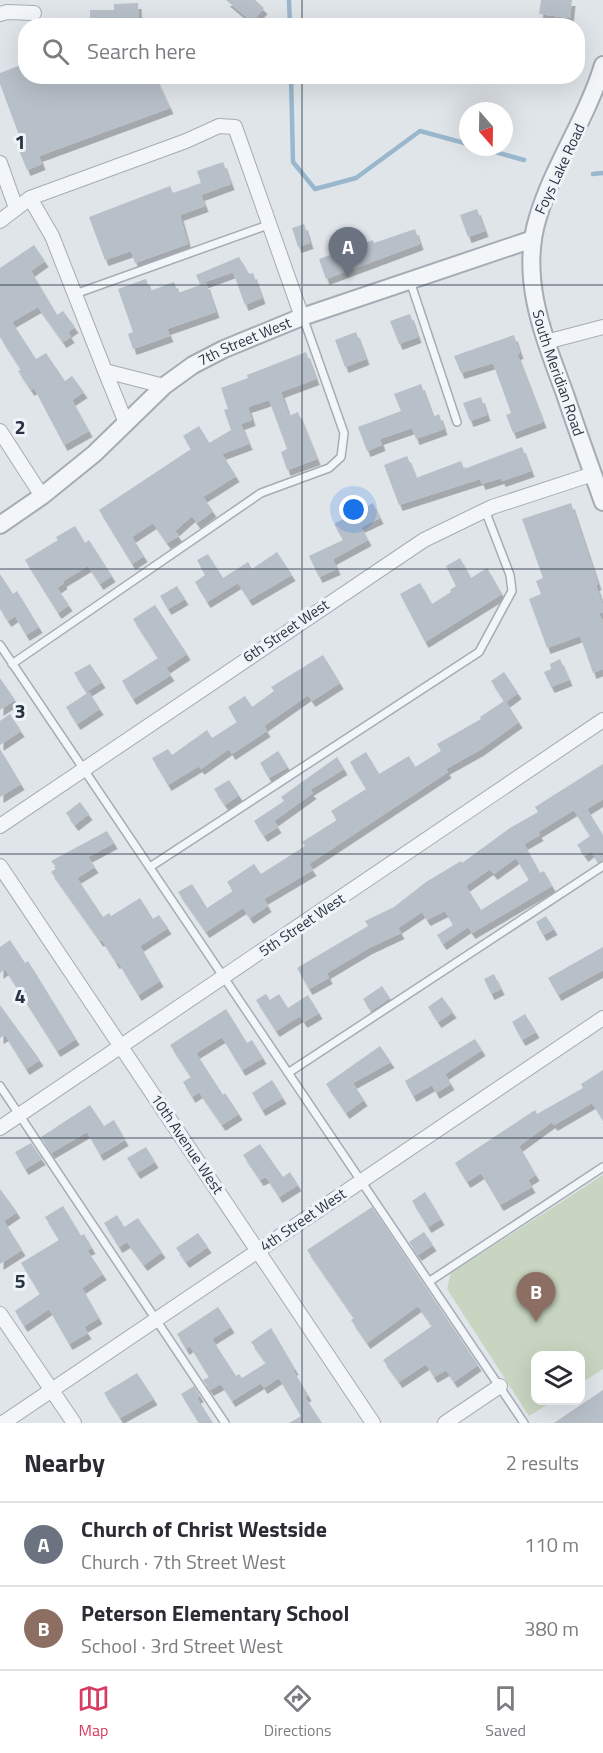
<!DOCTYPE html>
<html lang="en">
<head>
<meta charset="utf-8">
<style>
	:root { --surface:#fff; --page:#f2f2f3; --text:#2b2b33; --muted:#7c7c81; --line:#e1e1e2; --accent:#d93c62 }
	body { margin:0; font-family:"Titillium Web",sans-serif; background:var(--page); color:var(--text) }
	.controls { position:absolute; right:18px; bottom:18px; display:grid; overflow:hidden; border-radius:12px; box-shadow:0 6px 24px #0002 }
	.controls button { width:54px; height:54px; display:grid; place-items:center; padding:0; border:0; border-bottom:2px solid var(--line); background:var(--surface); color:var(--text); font:30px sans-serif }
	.compass { position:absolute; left:459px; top:102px; width:54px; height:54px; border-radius:50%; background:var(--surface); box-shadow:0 6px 24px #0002; rotate:160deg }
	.you { position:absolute; left:354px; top:510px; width:21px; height:21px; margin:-15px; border:4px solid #fff; border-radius:50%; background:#1a73e8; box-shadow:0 0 0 9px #1a73e833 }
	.badge { display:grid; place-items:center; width:39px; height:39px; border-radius:50%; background:var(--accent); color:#fff; font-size:20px; font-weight:700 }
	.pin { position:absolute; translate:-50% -50px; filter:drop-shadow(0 2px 3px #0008) }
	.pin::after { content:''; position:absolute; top:32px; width:21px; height:18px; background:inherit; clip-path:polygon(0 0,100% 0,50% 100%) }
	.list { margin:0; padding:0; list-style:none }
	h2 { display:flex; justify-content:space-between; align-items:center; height:78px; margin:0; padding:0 24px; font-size:26px }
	h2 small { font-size:20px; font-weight:400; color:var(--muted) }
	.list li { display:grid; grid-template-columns:39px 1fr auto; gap:18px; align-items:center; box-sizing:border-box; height:84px; padding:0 24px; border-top:2px solid var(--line) }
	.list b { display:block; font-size:22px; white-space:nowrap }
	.list p { margin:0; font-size:20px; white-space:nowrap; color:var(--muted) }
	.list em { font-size:20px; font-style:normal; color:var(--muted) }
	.icon { flex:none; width:33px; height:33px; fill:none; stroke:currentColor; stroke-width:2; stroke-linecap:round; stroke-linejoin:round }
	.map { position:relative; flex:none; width:603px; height:1423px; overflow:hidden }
	.search { position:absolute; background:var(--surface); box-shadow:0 6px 24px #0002; left:18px; right:18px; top:18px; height:66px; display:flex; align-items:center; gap:15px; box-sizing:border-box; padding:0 21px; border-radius:24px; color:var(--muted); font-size:22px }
	.sheet { height:246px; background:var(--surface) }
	nav { display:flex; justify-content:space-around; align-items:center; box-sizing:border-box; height:84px; border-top:2px solid var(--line); background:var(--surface); font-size:16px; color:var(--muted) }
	nav a { display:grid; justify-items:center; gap:3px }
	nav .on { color:var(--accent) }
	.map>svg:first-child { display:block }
</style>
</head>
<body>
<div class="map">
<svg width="603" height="1423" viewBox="0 0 603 1423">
	<defs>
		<filter id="shadow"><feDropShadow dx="3.5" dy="6" stdDeviation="0" flood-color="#0004"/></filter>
	</defs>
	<rect width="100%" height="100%" fill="#e0e5ea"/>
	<path fill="#c8d5c1" d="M603 1175V1369L581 1383 580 1356H536V1400L553 1401 529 1416 447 1289 451 1273Z"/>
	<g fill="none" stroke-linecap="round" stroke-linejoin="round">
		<path stroke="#99b7cd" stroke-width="4.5" d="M289 0 290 26
			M291 76 293 162 315 189 356 178 420 131 468 144
			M477 147 524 160
			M593 174 603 173"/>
	</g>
	<path fill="#b7bfc8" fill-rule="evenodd" filter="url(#shadow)" d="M226 0H255L264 8 252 22Z
		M541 0H572L570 18 539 14Z
		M138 3 139 26H90V10H114V4Z
		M26 63V76H100L101 82 116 76H155L170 108 39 156 42 164 27 170 15 140 20 138 0 84V73Z
		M223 162 231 184 201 195 205 206 180 215 188 244 135 263 131 251 105 260 89 217 170 186 173 193 201 183 197 171Z
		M477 209 485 231 468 237 460 215Z
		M304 224 310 243 298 247 292 228Z
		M415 229 420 244 326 279 319 259 373 240 374 243Z
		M34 245 45 261 31 271 57 315 63 311 75 327 68 332 71 337 63 342 38 307 12 322 36 359 46 353 65 381 72 376 84 392 72 400 89 431 64 445 34 388 31 390 18 371 21 370 0 337V268Z
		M239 257 249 274 253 273 262 298 245 305 233 272 200 284 196 275Z
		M146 279 150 291 174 282 178 293 206 283 216 312 167 329 170 336 133 349 128 334 133 332 118 289Z
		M410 314 418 337 399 344 390 321Z
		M356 332 366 359 345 367 335 340Z
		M514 335 520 353 517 354 543 422 513 433 506 415 511 413 493 363 461 373 454 356Z
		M306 352 316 379 281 392 289 416 298 412 317 459 287 470 281 452 287 449 269 400 248 407 252 420 241 424 249 444 222 454 236 476 203 497 213 511 197 523 192 516 175 531 179 536 167 543 153 523 132 537 144 556 132 564 99 510 191 449 183 436 199 426 209 443 231 430 224 410 228 409 221 388 248 378 247 375Z
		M421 384 433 417 439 414 444 429 416 439 412 428 380 439 382 445 367 451 358 427 401 411 394 394Z
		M481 397 487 415 470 421 463 403Z
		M522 447 531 471 502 481 501 478 482 484 480 479 399 505 384 465 407 456 416 478 461 461 464 469Z
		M373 503 380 518 361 527 368 540 333 559 337 569 319 577 309 556 343 540 334 524Z
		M571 503 598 584 596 585 603 606V612L599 613 603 623V669L593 673 580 636 547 648 529 599 541 594 536 581 543 578 522 519Z
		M75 526 85 543 89 540 112 576 100 584 88 566 63 581 64 583 57 588 69 605 58 613 25 560 58 540 56 537Z
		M277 552 292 575 249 600 238 583 207 602 195 582 205 575 197 560 208 554 223 578 248 562 252 569Z
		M460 558 471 578 487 568 502 594 425 642 400 594 420 583 432 604 451 592 450 590 456 586 446 566Z
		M0 574 13 594 17 591 39 627 26 635 15 616 8 621 0 609Z
		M177 586 185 599 168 609 160 596Z
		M155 605 187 654 166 668 171 675 133 699 122 681 158 658 133 619Z
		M323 655 340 683 312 701 308 695 264 726 267 731 232 754 229 749 201 769 199 766 168 785 152 758 168 749 172 755 207 730 212 738 237 722 228 707 245 696 252 707 274 691 271 687Z
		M560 659 569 680 551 687 544 672 551 669 550 664Z
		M90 664 102 682 86 692 74 673Z
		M504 672 518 693 506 702 519 722 480 750 446 769 448 772 309 864 313 870 264 899 268 906 250 918 243 908 206 932 178 892 192 884 207 908 233 891 227 882 254 864 261 874 305 846 302 842 337 820 331 811 366 789 350 762 366 752 379 774 409 756 415 767 441 751 437 744 481 719 480 717 504 701 491 681Z
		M0 678 15 700 0 710Z
		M89 692 100 709 77 724 66 707Z
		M10 714 21 731 0 745V721Z
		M0 749 21 784 0 797Z
		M278 751 288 767 269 778 260 763Z
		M337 757 344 769 310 790 313 793 274 821 278 827 264 836 254 821 284 801 281 797Z
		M603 764V799L587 809 603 835V860L598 863 591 851 585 856 577 845 590 836 574 810 538 832 540 835 524 844 540 873 544 871 552 886 472 933 468 927 443 944 437 935 453 925 445 911 427 920 422 912 398 928 401 933 369 948 327 973 329 978 309 989 297 968 368 926 365 921 394 907 426 882 461 861 462 863 510 828 538 812 535 807ZM516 858 529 880 481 910 466 886 490 869 494 874Z
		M229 780 239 795 225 805 214 789Z
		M80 802 89 814 75 825 66 813Z
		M107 831 114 843 88 857 95 867 77 878 103 917 109 913 111 916 140 898 153 919 159 915 168 928 140 946 160 981 138 995 118 962 116 963 102 940 100 941 51 872 57 868 51 861Z
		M546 916 554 929 543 935 536 922Z
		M10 940 25 963 28 961 76 1039 57 1051 5 969 0 973V947Z
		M603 947V970L558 995 548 978Z
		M494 974 501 989 491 994 484 979Z
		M382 986 390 998 371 1011 363 999Z
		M266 994 270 1000 279 994 288 1008 308 995 319 1013 304 1022 300 1016 276 1031 256 1000Z
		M442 997 453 1012 438 1022 428 1007Z
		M0 1005 40 1060 26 1069 5 1035 0 1038Z
		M226 1009 247 1043 252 1040 263 1058 242 1070 222 1037 196 1053 223 1095 225 1093 239 1114 222 1125 199 1092 192 1097 183 1082 191 1077 170 1045Z
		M525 1014 536 1032 522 1040 512 1022Z
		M475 1039 482 1050 445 1074 451 1084 436 1093 432 1085 413 1096 405 1081Z
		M380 1046 391 1062 353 1083 364 1100 346 1113 326 1084Z
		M603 1070V1120L592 1103 554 1125 552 1122 519 1146 536 1175 528 1180 532 1187 500 1205 481 1173 467 1182 455 1163 535 1110 537 1114 583 1088 581 1084Z
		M272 1080 283 1098 262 1110 252 1093Z
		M90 1105 104 1126 114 1120 125 1140 100 1155 87 1132 51 1153 41 1137Z
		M31 1143 42 1159 25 1169 15 1152Z
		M260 1144 283 1177 290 1172 298 1185 279 1197 266 1177 260 1180 243 1155Z
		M146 1147 155 1162 137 1173 127 1158Z
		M0 1189 17 1212 4 1221 22 1250 0 1264Z
		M425 1192 441 1219 428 1227 412 1201Z
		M63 1206 81 1236 84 1234 92 1248 87 1250 103 1274 82 1288 99 1318 84 1327 88 1333 69 1344 49 1309 24 1326 15 1311 40 1294 21 1263 59 1240 45 1217Z
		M372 1207 478 1365 454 1382 446 1370 434 1377 426 1364 399 1382 383 1360 432 1326 418 1306 367 1343 351 1320 354 1318 307 1250Z
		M117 1215 124 1227 138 1218 162 1252 144 1265 127 1242 119 1247 104 1223Z
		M424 1232 433 1245 418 1255 409 1242Z
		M198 1233 208 1247 186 1262 176 1248Z
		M218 1307 231 1327 212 1339 236 1376 239 1374 242 1378 266 1363 251 1342 271 1328 295 1369 293 1370 308 1395 305 1397 322 1423H289L301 1416 279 1378 264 1388 261 1383 232 1401 221 1384 210 1390 203 1380 209 1377 190 1346 186 1349 177 1334Z
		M137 1373 154 1399 120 1418 104 1393Z
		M194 1386 200 1396 197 1398 213 1423H199L181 1394Z
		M603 1390V1423H554Z"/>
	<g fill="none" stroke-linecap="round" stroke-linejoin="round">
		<g stroke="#a5acb5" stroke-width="10">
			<path id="service" d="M410 281 457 422
				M75 294 268 225
				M0 645 524 1423
				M12 664 261 493 329 468 341 457 344 433 303 317
				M150 867 479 652 512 591 510 575 485 510
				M288 1073 603 866
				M0 1086 225 1423
				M430 1281 603 1167"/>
		</g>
		<g stroke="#a5acb5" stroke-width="16">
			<path id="minor" d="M0 14 7 12 34 13
				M0 163 16 208
				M30 198 52 236 105 371 164 386
				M0 221 30 198 186 141 219 126 235 127 302 317
				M546 342 603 327
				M105 371 126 423
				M0 431 42 496
				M0 826 424 540 492 507 593 474
				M0 866 373 1423
				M0 1128 603 720
				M0 1314 74 1423
				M3 1423 603 1018
				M445 1423 500 1386"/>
		</g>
		<g stroke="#a5acb5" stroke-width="20">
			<g id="tertiary">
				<path id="s1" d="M603 65C587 118 554 164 538 217 519 278 544 337 565 394 577 430 590 466 603 502"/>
				<path id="s2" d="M0 525 42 496 94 454 164 386 193 365 224 349 302 317 533 239"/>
			</g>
		</g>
		<use href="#service" stroke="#f3f6f8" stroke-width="7"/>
		<use href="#minor" stroke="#f3f6f8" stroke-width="14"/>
		<use href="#tertiary" stroke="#f3f6f8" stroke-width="16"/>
	</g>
	<path fill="none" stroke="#273443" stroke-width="1.5" stroke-opacity="0.55" d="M302 0V26M302 76V1423M0 285H603M0 569H603M0 854H603M0 1138H603"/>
	<g text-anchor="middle" stroke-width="6" stroke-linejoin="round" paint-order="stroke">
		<g font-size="15" fill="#273443" stroke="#f0f4f8">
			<text transform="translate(560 169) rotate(-65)" y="5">Foys Lake Road</text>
			<text dy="5" stroke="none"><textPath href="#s2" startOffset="308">7th Street West</textPath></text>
			<text dy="5" stroke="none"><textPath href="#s1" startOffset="326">South Meridian Road</textPath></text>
			<text transform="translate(286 631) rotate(-34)" y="5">6th Street West</text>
			<text transform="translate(302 925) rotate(-34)" y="5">5th Street West</text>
			<text transform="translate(187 1144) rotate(56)" y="5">10th Avenue West</text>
			<text transform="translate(303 1220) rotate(-34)" y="5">4th Street West</text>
		</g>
	</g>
	<g font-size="20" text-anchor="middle" font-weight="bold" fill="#273443" stroke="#f0f4f8" stroke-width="6" stroke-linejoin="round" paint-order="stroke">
		<text x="20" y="149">1</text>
		<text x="20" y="434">2</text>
		<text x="20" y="718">3</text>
		<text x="20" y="1003">4</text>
		<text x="20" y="1288">5</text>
	</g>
</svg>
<div class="controls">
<button><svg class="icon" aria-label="layers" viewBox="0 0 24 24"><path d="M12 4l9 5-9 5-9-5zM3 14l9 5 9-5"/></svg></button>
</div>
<svg class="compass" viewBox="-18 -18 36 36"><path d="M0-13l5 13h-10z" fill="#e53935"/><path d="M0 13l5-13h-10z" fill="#7c7c81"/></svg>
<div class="you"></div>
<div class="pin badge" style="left:348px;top:277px;background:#6b7280">A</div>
<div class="pin badge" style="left:536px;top:1322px;background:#8d6e63">B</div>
<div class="search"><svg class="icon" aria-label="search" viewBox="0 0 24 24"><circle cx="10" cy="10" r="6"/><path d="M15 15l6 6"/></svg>Search here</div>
</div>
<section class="sheet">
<h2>Nearby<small>2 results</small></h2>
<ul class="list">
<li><span class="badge" style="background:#6b7280">A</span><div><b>Church of Christ Westside</b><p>Church · 7th Street West</p></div><em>110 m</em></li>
<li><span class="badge" style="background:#8d6e63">B</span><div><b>Peterson Elementary School</b><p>School · 3rd Street West</p></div><em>380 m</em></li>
</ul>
</section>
<nav>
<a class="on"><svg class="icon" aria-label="map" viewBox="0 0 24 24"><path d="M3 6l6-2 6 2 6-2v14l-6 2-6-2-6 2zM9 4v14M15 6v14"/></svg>Map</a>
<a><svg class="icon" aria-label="directions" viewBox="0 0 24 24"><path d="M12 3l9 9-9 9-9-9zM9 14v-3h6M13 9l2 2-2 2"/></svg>Directions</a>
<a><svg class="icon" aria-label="saved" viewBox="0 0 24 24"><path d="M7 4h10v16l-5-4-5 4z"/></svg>Saved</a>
</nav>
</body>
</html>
